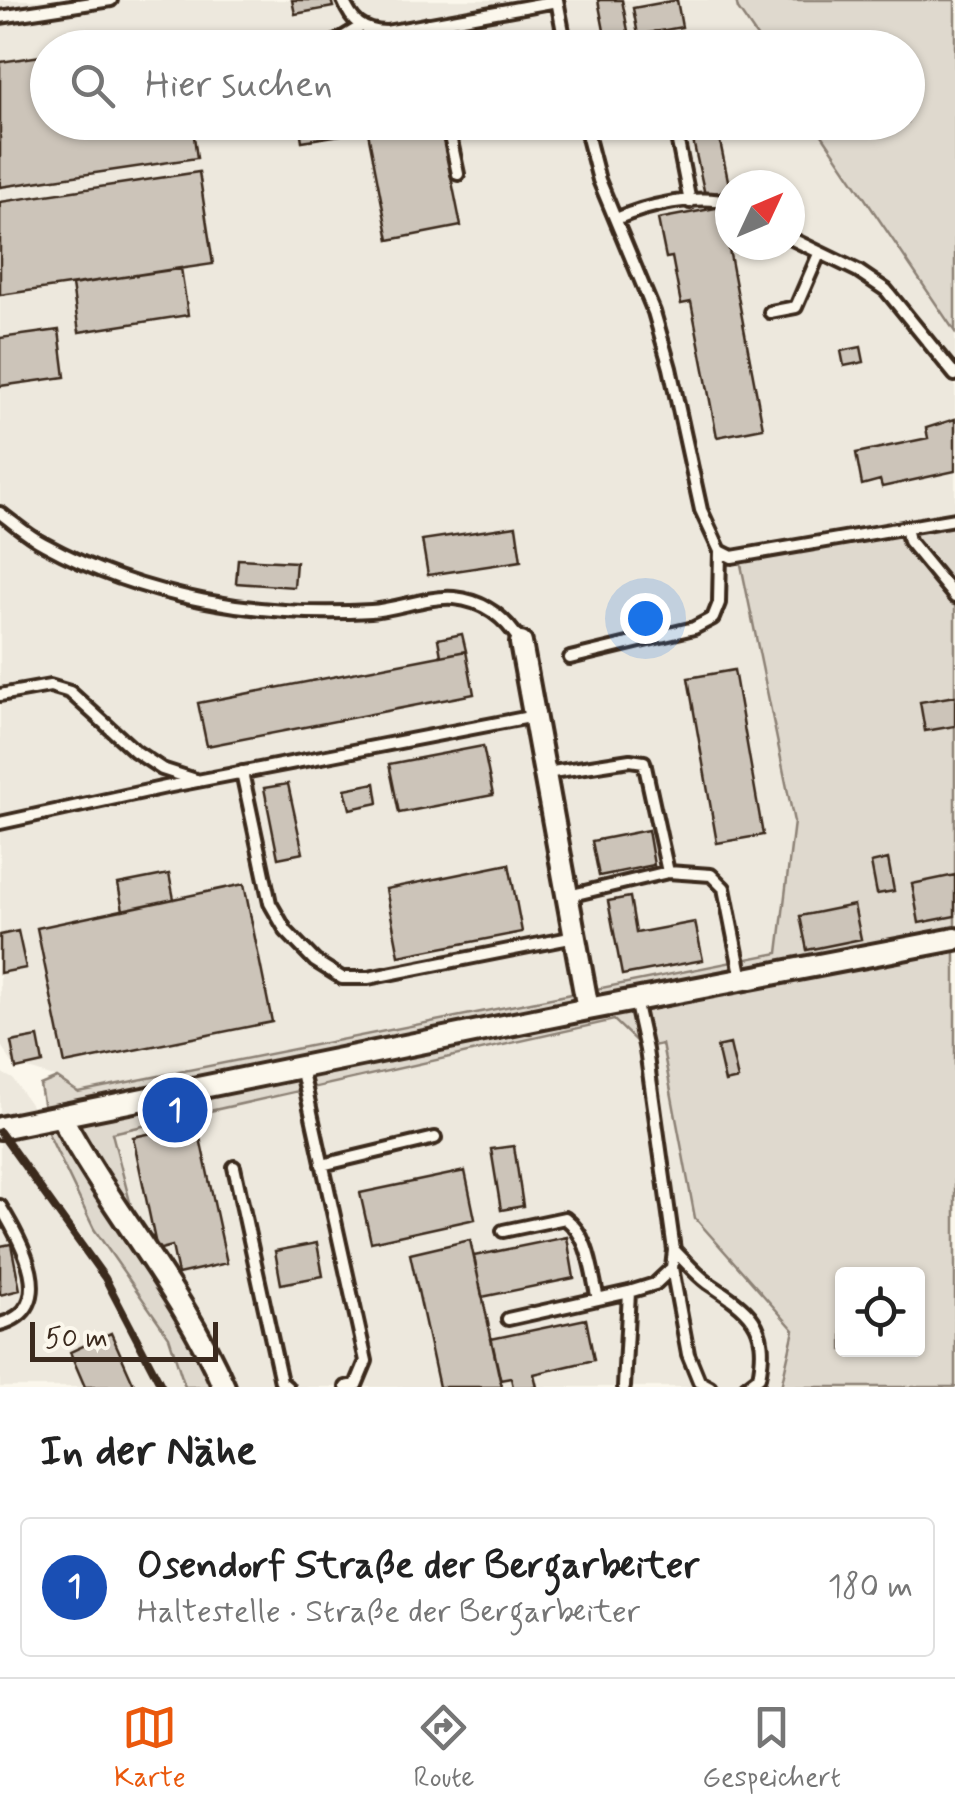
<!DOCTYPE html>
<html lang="de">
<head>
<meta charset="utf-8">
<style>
	:root { --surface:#fff; --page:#f2f2f2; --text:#222; --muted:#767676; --line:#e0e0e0; --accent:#ea580c }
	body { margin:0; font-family:Mynerve,sans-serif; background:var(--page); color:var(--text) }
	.controls { position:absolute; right:30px; bottom:30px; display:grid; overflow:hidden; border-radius:10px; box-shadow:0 2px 8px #0004 }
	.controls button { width:90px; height:90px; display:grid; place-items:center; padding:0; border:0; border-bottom:2px solid var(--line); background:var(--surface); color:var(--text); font:50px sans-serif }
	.compass { position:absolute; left:715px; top:170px; width:90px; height:90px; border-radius:50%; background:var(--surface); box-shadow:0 2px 8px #0004; rotate:46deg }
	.scale { position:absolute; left:30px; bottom:25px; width:188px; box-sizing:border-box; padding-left:10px; border:5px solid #3b2a1e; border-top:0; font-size:28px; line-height:35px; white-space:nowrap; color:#3b2a1e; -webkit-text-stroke:8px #fbf7ec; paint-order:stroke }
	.you { position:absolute; left:645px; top:618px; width:35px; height:35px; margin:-25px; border:8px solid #fff; border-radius:50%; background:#1a73e8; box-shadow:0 0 0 15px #1a73e833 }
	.badge { display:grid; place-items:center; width:65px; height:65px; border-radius:50%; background:var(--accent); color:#fff; font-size:32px; font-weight:700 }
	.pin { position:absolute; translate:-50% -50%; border:5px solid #fff; box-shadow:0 2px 10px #0006 }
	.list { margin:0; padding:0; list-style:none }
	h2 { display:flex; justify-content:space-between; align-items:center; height:130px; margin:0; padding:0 40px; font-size:42px }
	h2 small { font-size:32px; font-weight:400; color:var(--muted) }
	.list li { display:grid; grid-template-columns:65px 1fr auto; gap:30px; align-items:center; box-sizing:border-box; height:140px; margin:0 20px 20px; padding:0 20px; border:2px solid var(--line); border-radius:10px }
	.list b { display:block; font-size:38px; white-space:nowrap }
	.list p { margin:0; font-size:32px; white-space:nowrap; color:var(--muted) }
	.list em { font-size:32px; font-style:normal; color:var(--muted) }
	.icon { flex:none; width:55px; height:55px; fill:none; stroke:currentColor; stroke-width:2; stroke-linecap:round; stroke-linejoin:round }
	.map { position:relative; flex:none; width:955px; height:1387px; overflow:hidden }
	.search { position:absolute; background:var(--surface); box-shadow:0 2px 8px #0004; left:30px; right:30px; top:30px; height:110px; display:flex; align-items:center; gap:25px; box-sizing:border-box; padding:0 35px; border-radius:55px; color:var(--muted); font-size:38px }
	.sheet { height:290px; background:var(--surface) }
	nav { display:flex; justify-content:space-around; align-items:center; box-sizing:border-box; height:140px; border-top:2px solid var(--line); background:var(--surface); font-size:28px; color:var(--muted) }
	nav a { display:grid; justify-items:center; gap:5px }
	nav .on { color:var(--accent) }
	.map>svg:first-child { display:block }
</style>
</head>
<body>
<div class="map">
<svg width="955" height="1387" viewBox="0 0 955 1387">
	<rect width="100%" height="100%" fill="#fbf7ec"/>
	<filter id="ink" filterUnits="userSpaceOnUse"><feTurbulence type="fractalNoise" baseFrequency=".01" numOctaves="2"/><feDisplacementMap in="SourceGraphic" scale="20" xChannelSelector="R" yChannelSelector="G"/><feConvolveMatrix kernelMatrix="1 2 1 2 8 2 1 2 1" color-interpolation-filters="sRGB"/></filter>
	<g filter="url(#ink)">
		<path fill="#ede8dd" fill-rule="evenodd" d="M0 0H736L738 9 764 47 48 48V122L814 123 955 332V512L738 550 794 822 778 953 77 1092 57 1078 13 1064 0 1044ZM730 185H790V245H730Z
			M614 1019 643 1048 662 1044 695 1218 794 1330 781 1387H237L135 1221 111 1133Z
			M0 1072 13 1079 150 1284 200 1387H0Z"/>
		<path fill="#dfd9ce" stroke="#8d8276" stroke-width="2.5" fill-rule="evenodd" d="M736 0H955V332L814 123 908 122V48L764 47 738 9Z
			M955 512V1387H781L794 1330 695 1218 662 1044 643 1048 614 1020 112 1133 135 1221 237 1387H185L169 1337 94 1229 48 1133 40 1085 57 1078 78 1092 778 953 794 822 738 550ZM842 1274H918V1350H842Z"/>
		<path fill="#ccc4b9" stroke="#3b2a1e" stroke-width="2.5" d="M292 0H331L333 7 295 14Z
			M598 0H622L629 36 606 41Z
			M677 0 682 27 638 35 633 8Z
			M179 35 181 48H97Z
			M48 55V122H192L197 158 0 187V62Z
			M299 122H338L341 135 302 141Z
			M366 122H440L461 226 389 240Z
			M689 122H716L730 190 705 195Z
			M199 172 213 264 0 295V202Z
			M721 207 763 428 717 437 691 302 681 304 672 257 666 258 658 219Z
			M181 268 188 315 79 332 72 285Z
			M59 330 65 377 0 386V338Z
			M861 347 864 362 844 366 841 351Z
			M955 419V471L882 487 880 480 862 485 856 453 928 438 926 428Z
			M516 526 521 561 428 575 422 540Z
			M238 559 296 562 294 587 236 583Z
			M462 634 466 651 441 656 438 639Z
			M466 651 474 694 207 746 198 703Z
			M734 670 763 835 717 843 688 678Z
			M955 696V726L925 731 920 702Z
			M483 746 493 795 399 813 389 764Z
			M375 783 378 803 350 809 345 789Z
			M288 784 303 853 278 858 264 788Z
			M648 830 654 865 599 876 592 841Z
			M888 859 894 891 877 894 871 863Z
			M509 864 522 932 399 956 386 889Z
			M169 874 174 899 123 910 118 884Z
			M955 875V916L919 923 912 884Z
			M244 884 272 1022 65 1064 37 928Z
			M630 897 636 933 695 922 703 960 622 975 608 901Z
			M854 905 861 939 807 950 800 916Z
			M18 931 26 968 0 973V935Z
			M38 1037 43 1063 16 1069 11 1042Z
			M730 1044 738 1079 725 1082 717 1047Z
			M197 1124 227 1263 178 1274 172 1246 157 1250 133 1137Z
			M514 1146 523 1206 501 1210 491 1149Z
			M465 1171 475 1219 371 1242 360 1193Z
			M567 1237 574 1278 482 1297 474 1256Z
			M470 1240 502 1387H439L410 1254Z
			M317 1243 323 1276 281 1284 275 1251Z
			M11 1244 20 1290 0 1295V1246Z
			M586 1319 594 1360 534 1374 537 1387H513L511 1378 500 1380 491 1339Z
			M111 1333 135 1387H85L70 1352Z"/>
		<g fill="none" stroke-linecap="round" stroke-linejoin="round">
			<g stroke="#3b2a1e" stroke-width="18">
				<path id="service" d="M343 0C352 22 362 31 386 32L557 1
					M557 0 566 48
					M0 17 111 0
					M428 24 432 48
					M657 39 659 48
					M321 48 329 46 360 27
					M447 122 458 174
					M674 122 690 202
					M616 219C645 206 699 193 730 203
					M790 238 858 271 886 290 955 375
					M770 312 796 307 819 254
					M0 513C14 523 28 536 44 544 143 598 259 618 371 611 398 609 428 596 454 598 485 601 506 618 521 643
					M906 527 909 541 955 597
					M720 551 732 557 955 519
					M570 658 694 628 713 618 719 603 720 551 701 510 670 368 654 312 599 180 584 122
					M0 695 50 686 70 692 135 751 162 769 196 780
					M242 772 270 903 286 931 315 961 342 978H368L575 937
					M546 773 630 760 644 762 668 872
					M0 823 166 787 535 716
					M568 896 668 872 711 875 724 888 742 979
					M301 1067 366 1361 356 1385 346 1387
					M322 1165 435 1138
					M234 1167 281 1382 287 1387
					M0 1206C21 1241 60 1308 0 1324
					M503 1231 565 1218C590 1237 591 1271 598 1299
					M674 1250C685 1261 696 1274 708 1283 749 1310 770 1324 759 1377L746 1387
					M672 1268 688 1354 699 1381 710 1387
					M508 1319 629 1292 655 1284 672 1268 674 1250 646 1050 635 1000
					M624 1387 629 1292"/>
			</g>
			<g stroke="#3b2a1e" stroke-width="28">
				<path id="minor" d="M521 643 588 1009
					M62 1118C111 1210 183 1291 224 1387
					M0 1128 588 1009 955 939"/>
			</g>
			<use href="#service" stroke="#fbf7ec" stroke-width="10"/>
			<use href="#minor" stroke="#fbf7ec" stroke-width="20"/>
			<path stroke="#3b2a1e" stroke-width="8" d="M0 1132 105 1278 162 1387"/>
		</g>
	</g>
</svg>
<div class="controls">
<button><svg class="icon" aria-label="locate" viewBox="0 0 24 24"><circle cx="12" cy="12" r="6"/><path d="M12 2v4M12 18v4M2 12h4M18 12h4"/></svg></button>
</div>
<svg class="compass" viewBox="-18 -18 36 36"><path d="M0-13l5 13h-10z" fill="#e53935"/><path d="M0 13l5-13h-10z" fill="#767676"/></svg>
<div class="scale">50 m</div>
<div class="you"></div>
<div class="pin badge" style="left:175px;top:1110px;background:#1a4fb4">1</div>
<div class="search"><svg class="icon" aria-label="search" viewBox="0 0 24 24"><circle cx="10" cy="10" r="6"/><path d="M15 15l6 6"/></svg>Hier suchen</div>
</div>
<section class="sheet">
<h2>In der Nähe<small></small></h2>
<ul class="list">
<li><span class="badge" style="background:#1a4fb4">1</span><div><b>Osendorf Straße der Bergarbeiter</b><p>Haltestelle · Straße der Bergarbeiter</p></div><em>180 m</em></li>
</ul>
</section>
<nav>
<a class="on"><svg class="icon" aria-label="map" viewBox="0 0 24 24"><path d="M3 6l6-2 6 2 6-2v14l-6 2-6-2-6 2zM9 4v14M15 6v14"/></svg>Karte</a>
<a><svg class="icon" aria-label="directions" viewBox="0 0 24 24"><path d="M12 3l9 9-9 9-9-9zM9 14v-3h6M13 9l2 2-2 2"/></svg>Route</a>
<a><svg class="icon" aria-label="saved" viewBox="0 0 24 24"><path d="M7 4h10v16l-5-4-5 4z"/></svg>Gespeichert</a>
</nav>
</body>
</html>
